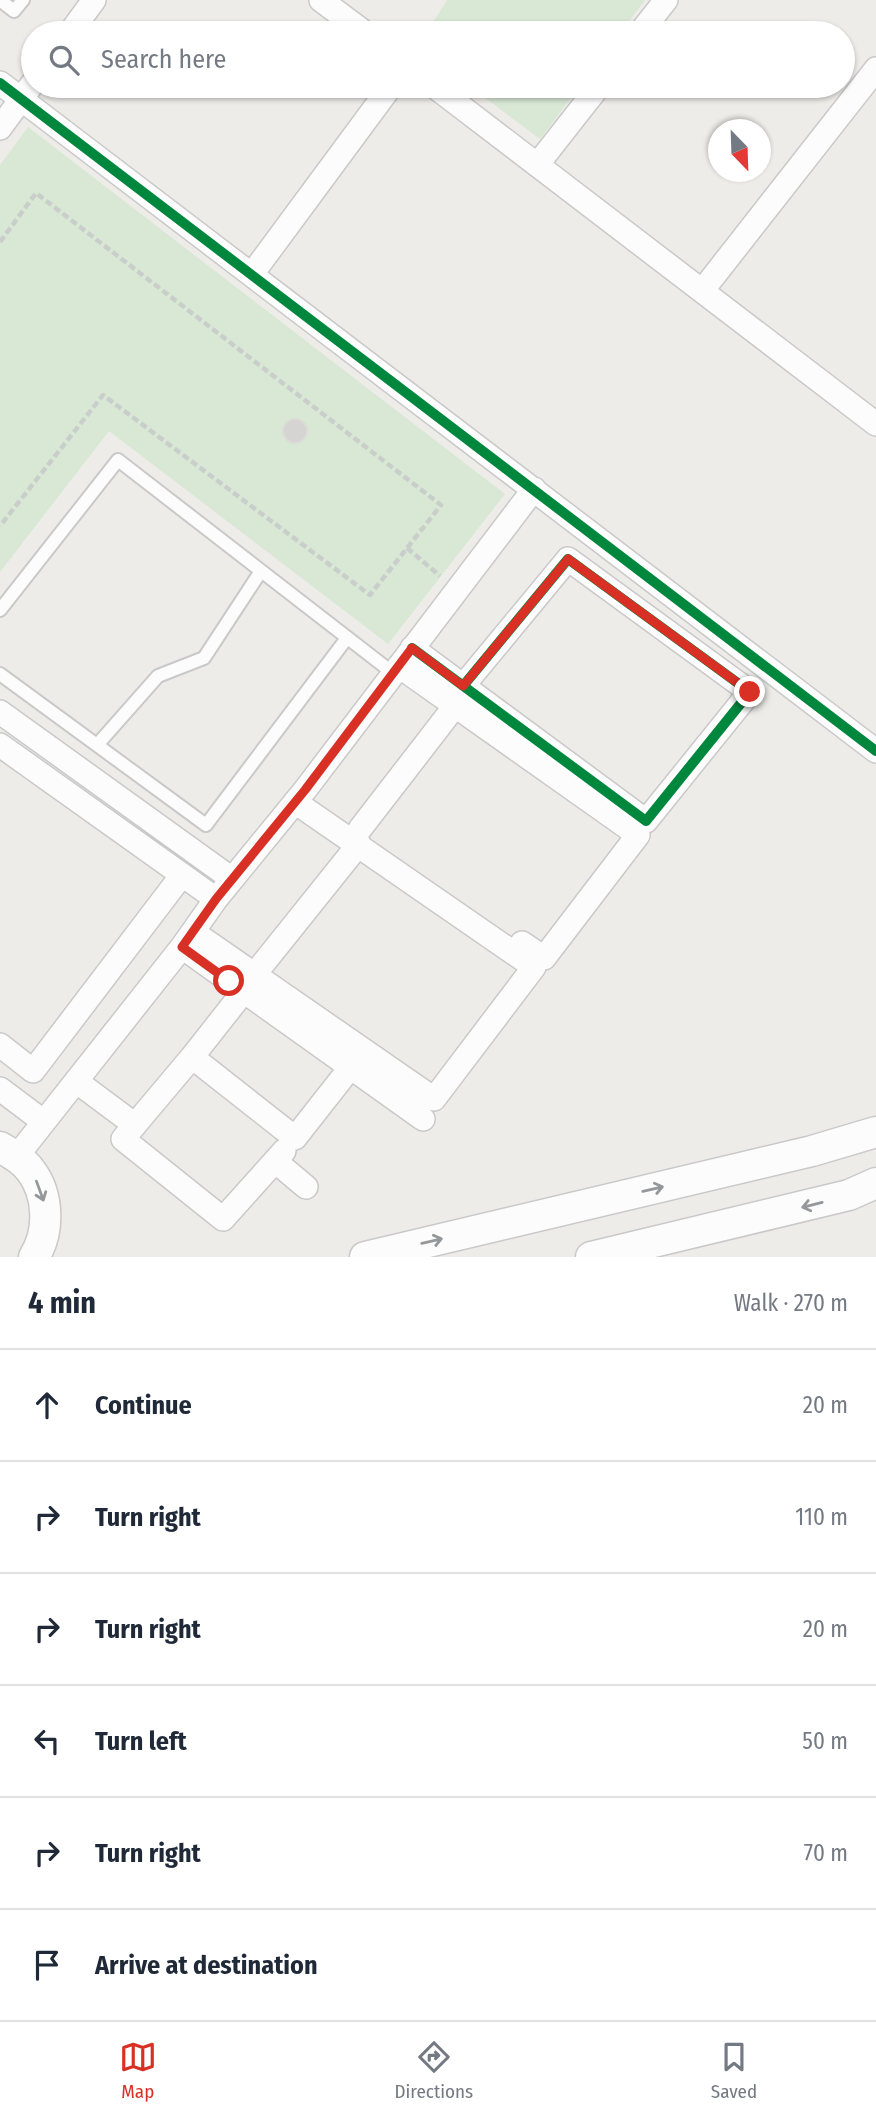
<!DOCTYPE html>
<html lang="en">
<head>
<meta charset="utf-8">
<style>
	:root { --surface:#fff; --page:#f6f6f7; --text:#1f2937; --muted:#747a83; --line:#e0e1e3; --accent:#d93025 }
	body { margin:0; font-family:"Fira Sans Condensed",sans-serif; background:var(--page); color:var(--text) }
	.compass { position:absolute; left:708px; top:119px; width:63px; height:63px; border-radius:50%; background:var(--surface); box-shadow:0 2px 5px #0004; rotate:157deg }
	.stop { position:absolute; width:21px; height:21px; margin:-16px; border:5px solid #d93025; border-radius:50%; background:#fff }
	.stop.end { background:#d93025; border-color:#fff; box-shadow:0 2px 7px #0008 }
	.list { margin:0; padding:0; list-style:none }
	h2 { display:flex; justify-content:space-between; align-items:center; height:91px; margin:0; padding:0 28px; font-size:30px }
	h2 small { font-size:23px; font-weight:400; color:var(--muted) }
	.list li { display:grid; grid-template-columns:46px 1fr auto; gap:21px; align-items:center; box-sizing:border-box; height:112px; padding:0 28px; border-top:2px solid var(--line) }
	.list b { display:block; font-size:26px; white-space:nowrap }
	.list em { font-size:23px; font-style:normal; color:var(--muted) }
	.icon { flex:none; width:38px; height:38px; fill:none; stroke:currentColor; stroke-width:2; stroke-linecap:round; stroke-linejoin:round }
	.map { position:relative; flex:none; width:876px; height:1257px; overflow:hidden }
	.search { position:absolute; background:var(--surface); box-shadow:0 2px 5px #0004; left:21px; right:21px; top:21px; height:77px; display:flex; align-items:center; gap:18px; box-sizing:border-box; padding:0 24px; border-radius:38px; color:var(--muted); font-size:26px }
	.sheet { height:763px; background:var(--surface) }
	nav { display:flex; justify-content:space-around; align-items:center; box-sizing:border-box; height:98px; border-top:2px solid var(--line); background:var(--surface); font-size:19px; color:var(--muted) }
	nav a { display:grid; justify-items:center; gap:4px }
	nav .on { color:var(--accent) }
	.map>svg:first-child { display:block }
</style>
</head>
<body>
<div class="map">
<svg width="876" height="1257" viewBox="0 0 876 1257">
	<rect width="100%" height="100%" fill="#edece8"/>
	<path fill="#d8e8d5" d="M447 0H645L620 33H426Z
		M469 86H580L540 139Z
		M28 127 505 494 388 644 109 431 0 572V165Z"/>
	<path fill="#d5d4d2" stroke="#dcdbd8" stroke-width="2" d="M283 431a12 12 0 1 1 24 0a12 12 0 1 1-24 0Z"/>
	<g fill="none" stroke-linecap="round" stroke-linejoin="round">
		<g stroke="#c9c9c9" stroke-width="16">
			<path id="service" d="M0 0 14 11 23 0
				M0 610 118 460 393 673
				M0 674 206 825 347 638
				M97 745 158 676 204 658 261 571"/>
		</g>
		<g stroke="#c9c9c9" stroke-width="26">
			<path id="minor" d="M321 0 365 33
				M70 33 94 0
				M640 33 666 0
				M0 83 876 751
				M434 86 876 424
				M0 128 33 83
				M537 165 599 86
				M252 274 391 86
				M702 291 876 69
				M412 648 646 821 750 692 568 559 463 686
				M399 666 638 835 544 958 522 943
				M0 712 232 879
				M0 745 216 899
				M360 829 455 706
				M193 932 434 1099 534 967 295 802
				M182 947 423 1119
				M254 975 359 844
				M244 991 192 1057 295 1138 350 1068
				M0 1045 33 1071 182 875
				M192 1057 123 1139 223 1219 275 1161
				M76 1081 135 1125
				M0 1089 44 1122
				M284 1151 275 1161 306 1187
				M17 1156 182 947 216 899 305 790 534 489"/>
		</g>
		<g stroke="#c9c9c9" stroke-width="33">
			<path id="tertiary" d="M0 1147C12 1154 23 1160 31 1171 49 1195 50 1232 34 1257
				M365 1257 812 1151 876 1132
				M591 1257 849 1195 876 1183"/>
		</g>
		<path stroke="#c9cecb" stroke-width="4.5" stroke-dasharray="7 3.5" stroke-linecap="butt" d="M0 242 36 193 441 505 370 595 103 395 0 526
			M407 548 440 576"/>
		<use href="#service" stroke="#fcfcfc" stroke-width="12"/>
		<use href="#minor" stroke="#fcfcfc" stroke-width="23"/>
		<use href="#tertiary" stroke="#fcfcfc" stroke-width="30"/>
		<g stroke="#fff" stroke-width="15">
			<path id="cycleway" d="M0 83 876 751
				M412 648 646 821 750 692 568 559 463 686"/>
		</g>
		<use href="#cycleway" stroke="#00873e" stroke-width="10"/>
	</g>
	<defs><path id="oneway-shaft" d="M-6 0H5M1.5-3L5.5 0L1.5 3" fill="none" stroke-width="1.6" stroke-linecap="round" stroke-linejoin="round" transform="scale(1.75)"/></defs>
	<g stroke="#95989a">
		<use href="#oneway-shaft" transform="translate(653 1189) rotate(-13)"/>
		<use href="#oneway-shaft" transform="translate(40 1191) rotate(70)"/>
		<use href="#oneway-shaft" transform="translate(812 1205) rotate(166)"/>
		<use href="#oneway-shaft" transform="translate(432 1241) rotate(-13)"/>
	</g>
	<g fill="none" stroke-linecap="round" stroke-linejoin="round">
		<path stroke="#d93025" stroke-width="9" d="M229 981 182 947 216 899 305 790 412 648 463 686 568 559 750 692"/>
	</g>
</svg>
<svg class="compass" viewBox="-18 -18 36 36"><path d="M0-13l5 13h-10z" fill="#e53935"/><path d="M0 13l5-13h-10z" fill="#747a83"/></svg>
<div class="stop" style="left:229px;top:981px"></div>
<div class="stop end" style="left:750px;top:692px"></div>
<div class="search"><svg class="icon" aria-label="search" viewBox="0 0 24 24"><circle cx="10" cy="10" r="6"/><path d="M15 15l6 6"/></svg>Search here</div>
</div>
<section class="sheet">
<h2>4 min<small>Walk · 270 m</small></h2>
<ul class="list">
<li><svg class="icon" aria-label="ahead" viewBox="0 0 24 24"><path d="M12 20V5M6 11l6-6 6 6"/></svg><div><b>Continue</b></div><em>20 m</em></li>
<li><svg class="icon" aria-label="right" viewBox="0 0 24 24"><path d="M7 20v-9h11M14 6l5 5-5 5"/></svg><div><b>Turn right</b></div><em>110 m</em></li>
<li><svg class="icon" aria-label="right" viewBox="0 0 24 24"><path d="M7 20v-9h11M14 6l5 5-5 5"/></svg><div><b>Turn right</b></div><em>20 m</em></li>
<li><svg class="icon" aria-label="left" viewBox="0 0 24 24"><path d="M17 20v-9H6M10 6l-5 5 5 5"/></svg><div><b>Turn left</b></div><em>50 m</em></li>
<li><svg class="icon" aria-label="right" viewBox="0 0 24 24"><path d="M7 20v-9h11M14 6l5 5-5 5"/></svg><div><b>Turn right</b></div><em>70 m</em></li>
<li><svg class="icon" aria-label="arrive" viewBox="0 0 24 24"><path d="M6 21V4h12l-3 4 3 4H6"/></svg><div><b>Arrive at destination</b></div></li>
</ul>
</section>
<nav>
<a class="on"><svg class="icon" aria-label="map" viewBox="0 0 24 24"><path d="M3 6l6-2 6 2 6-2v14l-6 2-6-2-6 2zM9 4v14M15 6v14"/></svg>Map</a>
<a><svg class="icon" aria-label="directions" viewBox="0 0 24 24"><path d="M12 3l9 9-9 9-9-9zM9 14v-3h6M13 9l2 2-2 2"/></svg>Directions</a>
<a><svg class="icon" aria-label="saved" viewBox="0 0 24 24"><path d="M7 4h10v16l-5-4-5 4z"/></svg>Saved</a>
</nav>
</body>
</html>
